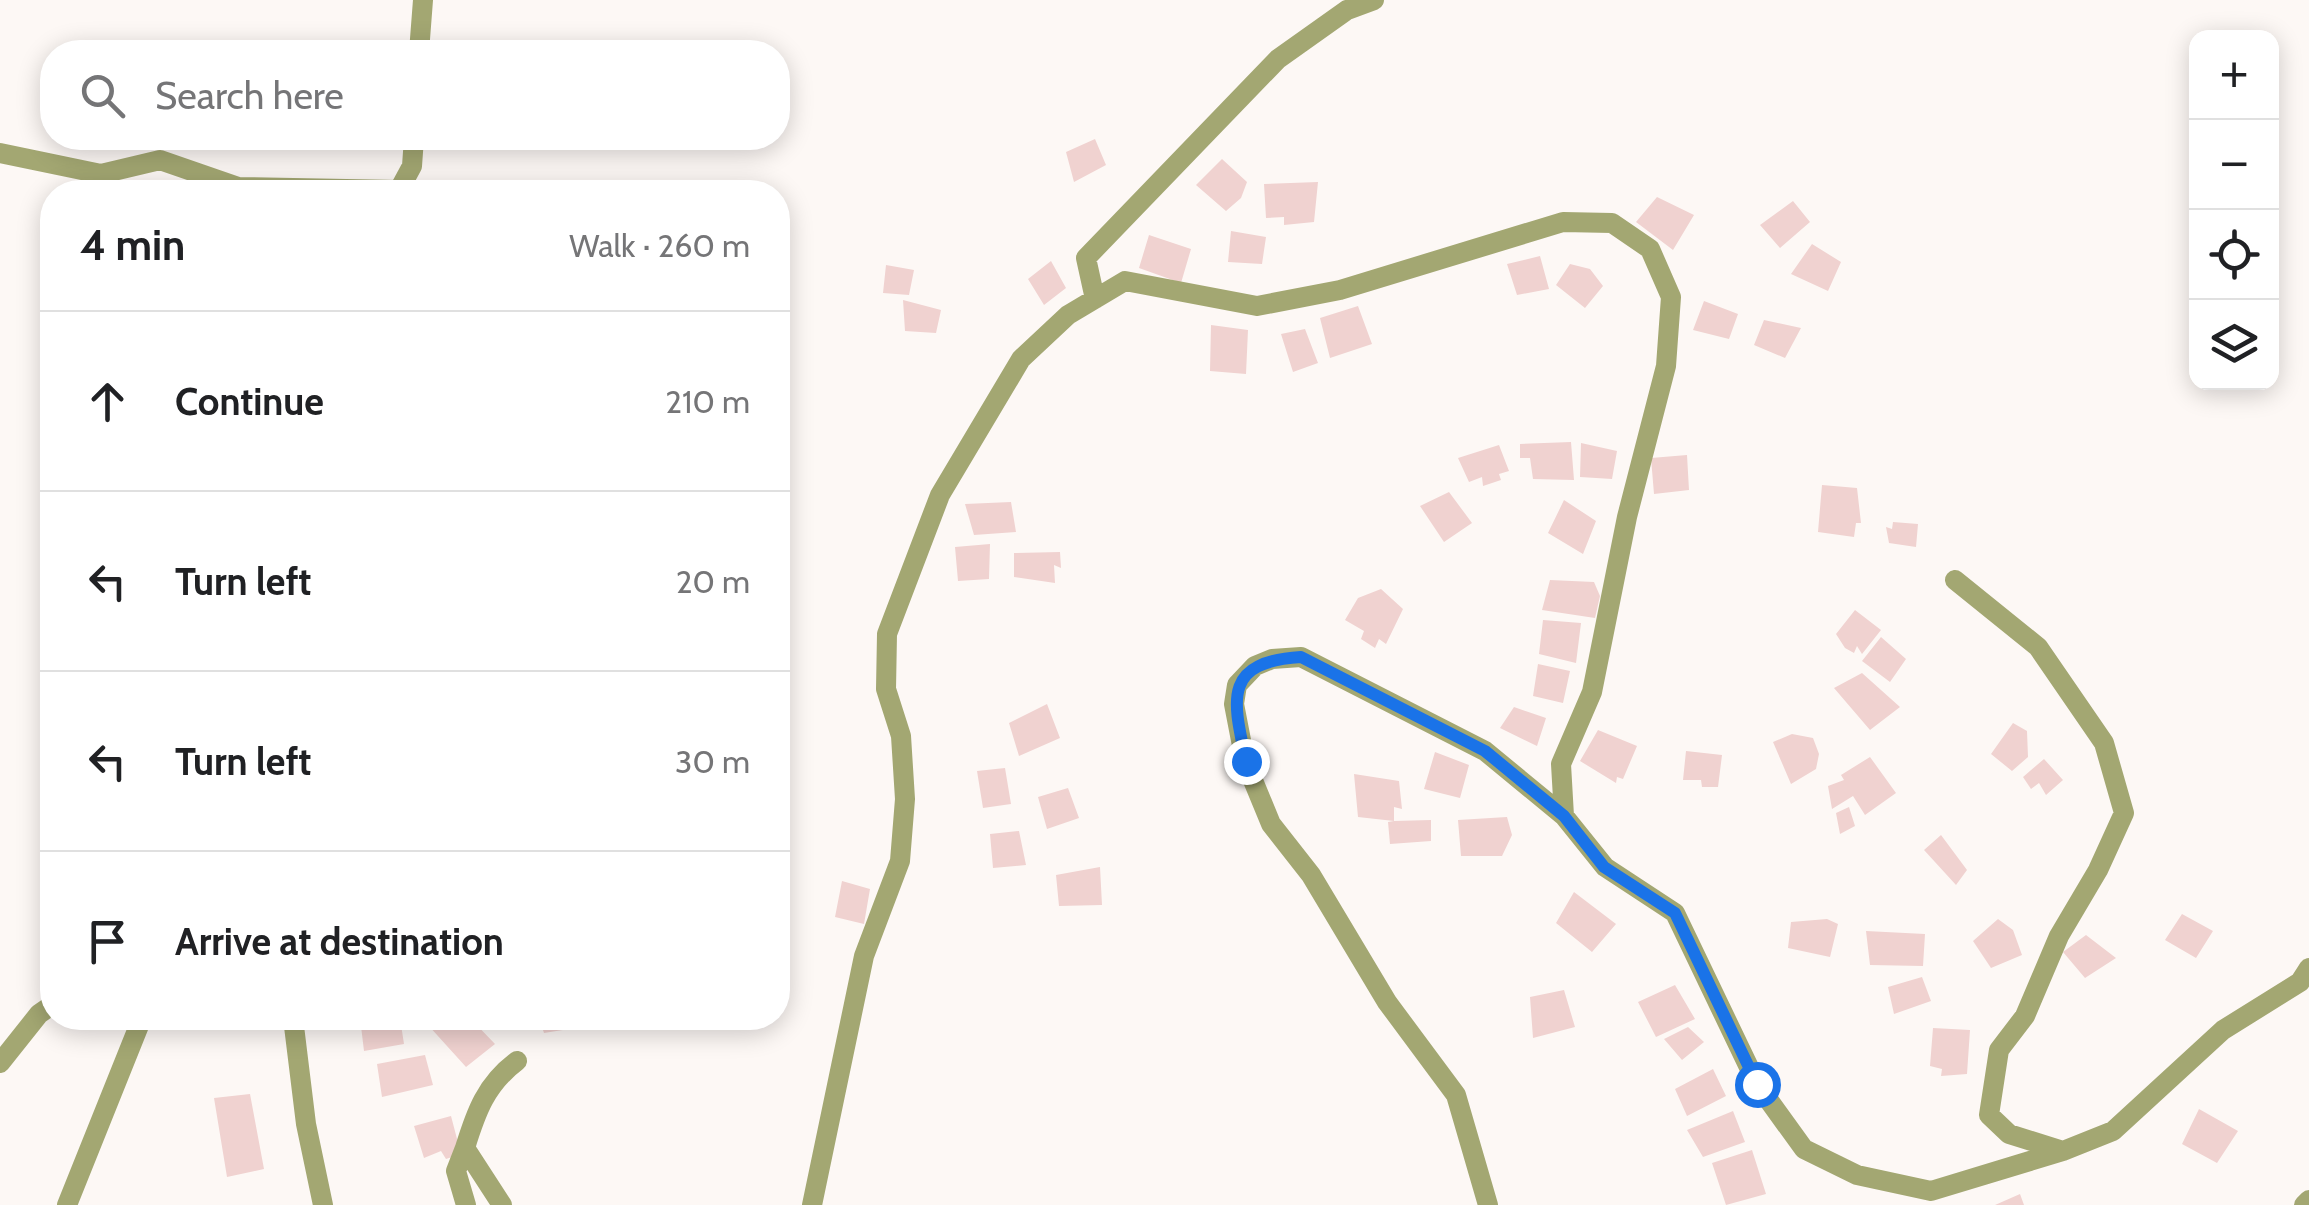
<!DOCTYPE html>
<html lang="en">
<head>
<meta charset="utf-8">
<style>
	:root { --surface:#fff; --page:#f6f6f6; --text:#202124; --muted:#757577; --line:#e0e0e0 }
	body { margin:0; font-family:Cabin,sans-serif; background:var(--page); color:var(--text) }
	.controls { position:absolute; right:30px; top:30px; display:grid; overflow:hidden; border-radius:20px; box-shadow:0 5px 25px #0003 }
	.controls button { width:90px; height:90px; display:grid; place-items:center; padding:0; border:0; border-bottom:2px solid var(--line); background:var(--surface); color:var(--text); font:50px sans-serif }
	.stop { position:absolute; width:30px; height:30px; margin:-22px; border:8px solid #1a73e8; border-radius:50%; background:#fff }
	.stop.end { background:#1a73e8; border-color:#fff; box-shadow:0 2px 10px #0008 }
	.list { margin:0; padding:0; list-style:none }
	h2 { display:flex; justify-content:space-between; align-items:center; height:130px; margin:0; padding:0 40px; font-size:42px }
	h2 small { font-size:32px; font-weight:400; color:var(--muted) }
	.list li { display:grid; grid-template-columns:65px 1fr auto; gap:30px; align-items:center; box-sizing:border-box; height:180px; padding:0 40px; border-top:2px solid var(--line) }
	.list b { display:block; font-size:38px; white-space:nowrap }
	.list em { font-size:32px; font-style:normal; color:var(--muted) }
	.icon { flex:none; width:55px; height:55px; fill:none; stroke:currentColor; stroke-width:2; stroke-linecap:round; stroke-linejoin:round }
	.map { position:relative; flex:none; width:2309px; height:1205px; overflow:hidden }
	.search { position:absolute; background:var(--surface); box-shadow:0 5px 25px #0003; left:40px; top:40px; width:750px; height:110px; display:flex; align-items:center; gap:25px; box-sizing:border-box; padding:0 35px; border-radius:40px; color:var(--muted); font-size:38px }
	.panel { position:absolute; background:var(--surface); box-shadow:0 5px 25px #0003; left:40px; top:180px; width:750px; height:850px; border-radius:40px }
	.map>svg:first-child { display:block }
</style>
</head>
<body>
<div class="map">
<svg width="2309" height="1205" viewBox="0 0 2309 1205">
	<rect width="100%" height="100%" fill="#fdf8f5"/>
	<path fill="#f0d2d0" d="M1095 139 1106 165 1074 182 1066 152Z
		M1222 159 1247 182 1241 198 1226 211 1196 185Z
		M1318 182 1314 222 1284 225V217L1266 218 1264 184Z
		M1657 197 1694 215 1673 250 1636 222Z
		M1793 201 1810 222 1780 248 1760 225Z
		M1231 231 1266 237 1262 264 1228 262Z
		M1149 235 1191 249 1181 283 1139 268Z
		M1812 244 1841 262 1828 291 1791 274Z
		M1540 256 1549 289 1517 295 1507 264Z
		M1051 261 1066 288 1044 305 1028 279Z
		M1570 264 1590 269 1603 286 1585 308 1556 285Z
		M886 265 914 270 909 295 883 293Z
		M903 300 941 310 936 333 905 331Z
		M1704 301 1738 314 1729 339 1693 330Z
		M1358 306 1372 344 1330 358 1320 318Z
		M1764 320 1801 328 1785 358 1754 345Z
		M1211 325 1248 330 1246 374 1210 371Z
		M1305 329 1318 363 1293 372 1281 334Z
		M1571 442 1574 480 1533 479 1530 458H1520V444Z
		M1581 443 1617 451 1612 479 1580 477Z
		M1499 445 1509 471 1499 474 1501 480 1483 486 1482 477 1469 482 1458 458Z
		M1687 455 1689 490 1654 494 1651 458Z
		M1822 485 1857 488 1861 523H1856L1854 537 1818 532Z
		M1449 492 1472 523 1444 542 1420 506Z
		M1564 500 1596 521 1583 554 1548 533Z
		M1011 502 1016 532 974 535 965 504Z
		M1893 522 1918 524 1916 547 1889 543 1886 527 1892 529Z
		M990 544 989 579 958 581 955 547Z
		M1060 552 1061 568 1054 565 1055 583 1014 577V553Z
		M1550 580 1594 582 1600 596 1595 618 1542 610Z
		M1381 589 1403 609 1386 644 1379 639 1375 648 1361 639 1364 631 1345 620 1358 598Z
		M1855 610 1881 630 1862 654 1857 646 1854 653 1845 648 1836 634Z
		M1543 620 1581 623 1576 663 1539 654Z
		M1881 637 1906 659 1890 682 1862 661Z
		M1538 664 1570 671 1563 703 1533 696Z
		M1862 673 1900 707 1870 730 1834 688Z
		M1047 704 1060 738 1019 756 1009 723Z
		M1514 707 1546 718 1537 746 1500 728Z
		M2013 723 2027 731 2028 757 2012 771 1991 754Z
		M1598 730 1637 746 1623 779 1617 777 1616 783 1580 761Z
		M1792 734 1813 738 1819 754 1816 769 1791 784 1773 742Z
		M1686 751 1722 755 1718 787H1702L1701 780H1683Z
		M1435 752 1469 765 1460 798 1424 789Z
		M1870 757 1896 793 1865 815 1853 796 1832 809 1828 786 1844 780 1841 775Z
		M2044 759 2063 780 2046 795 2039 783 2031 789 2023 777Z
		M1005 768 1011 804 983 808 977 771Z
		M1354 774 1399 781 1402 809 1394 807V821L1431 820V841L1390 844 1388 822 1394 821 1358 817Z
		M1068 788 1079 818 1047 829 1038 797Z
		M1849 807 1855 826 1840 834 1836 813Z
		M1507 817 1512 835 1502 856H1461L1458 820Z
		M1019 831 1026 865 993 868 990 834Z
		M1941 835 1967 870 1956 885 1924 850Z
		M1100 867 1102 905 1059 906 1056 875Z
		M842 881 870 889 864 924 835 917Z
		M1574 892 1616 924 1592 952 1556 923Z
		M2182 914 2213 931 2196 958 2165 940Z
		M1827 919 1838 924 1830 957 1788 948 1791 922Z
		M1998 919 2013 930 2022 955 1991 968 1973 941Z
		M1866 931 1925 934 1923 966 1870 965Z
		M2086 935 2116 958 2085 978 2063 952Z
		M1922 977 1931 1001 1894 1014 1888 987Z
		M1675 985 1695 1019 1656 1037 1638 1002Z
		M1564 990 1575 1027 1533 1038 1530 997Z
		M360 1018H400L404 1044 364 1051Z
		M439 1018H470L495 1044 466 1067 428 1025Z
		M539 1018H579L571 1021 569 1029 544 1033Z
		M1688 1027 1704 1042 1682 1060 1664 1039Z
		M1933 1028 1970 1030 1967 1074 1941 1076 1942 1069 1930 1066Z
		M425 1055 433 1085 382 1097 377 1064Z
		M1713 1069 1726 1096 1687 1116 1675 1089Z
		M250 1094 264 1169 227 1177 214 1098Z
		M2199 1109 2238 1131 2217 1163 2182 1144Z
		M1733 1111 1745 1142 1703 1157 1687 1130Z
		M451 1116 461 1154 446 1159 441 1151 424 1158 414 1126Z
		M1752 1150 1766 1194 1726 1205 1712 1163Z
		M2020 1194 2024 1205H1995Z"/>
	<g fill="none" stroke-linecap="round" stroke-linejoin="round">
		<path stroke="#a3a772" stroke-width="20" d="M419 52 423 0
			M0 153 101 174 160 160 238 187 399 190
			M398 192 412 166 414 138
			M1095 299 1086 258 1278 59 1347 10 1374 0
			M1955 580 2038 647 2104 743 2124 813 2098 870 2059 936 2025 1016 1999 1050 1989 1115 2009 1134 2063 1151
			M293 1018 306 1124 323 1205
			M0 1063 39 1014 52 1005
			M465 1148C476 1112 486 1084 517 1061
			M67 1205 142 1018
			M466 1205 456 1171 465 1148 502 1205
			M812 1205 864 956 900 861 905 799 901 736 886 689 887 634 940 495 1021 359 1068 315 1125 281 1257 306 1340 290 1563 222 1612 223 1650 249 1671 297 1666 366 1627 517 1592 692 1561 764 1564 816 1605 867 1675 913 1757 1084 1804 1149 1857 1175 1931 1191 2063 1151 2113 1131 2223 1030 2300 982 2309 968
			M1488 1205 1456 1095 1387 1002 1311 875 1271 824 1245 761 1234 704 1237 685 1255 666 1272 659 1301 657 1485 751 1564 816
			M2304 1205 2309 1200"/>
	</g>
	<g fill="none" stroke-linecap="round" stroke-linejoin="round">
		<path stroke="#1a73e8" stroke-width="12" d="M1246 761C1233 700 1222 662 1301 657L1485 751 1564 816 1604 867 1675 913 1757 1084"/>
	</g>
</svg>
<div class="controls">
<button>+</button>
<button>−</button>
<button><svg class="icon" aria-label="locate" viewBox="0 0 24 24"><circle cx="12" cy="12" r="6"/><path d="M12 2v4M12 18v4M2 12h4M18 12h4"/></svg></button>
<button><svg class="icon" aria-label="layers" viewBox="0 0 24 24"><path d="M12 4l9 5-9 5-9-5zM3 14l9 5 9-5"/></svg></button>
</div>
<div class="stop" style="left:1757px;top:1084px"></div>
<div class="stop end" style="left:1246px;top:761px"></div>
<div class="search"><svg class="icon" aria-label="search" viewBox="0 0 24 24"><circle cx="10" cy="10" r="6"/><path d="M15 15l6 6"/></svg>Search here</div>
<section class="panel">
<h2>4 min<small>Walk · 260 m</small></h2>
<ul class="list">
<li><svg class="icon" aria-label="ahead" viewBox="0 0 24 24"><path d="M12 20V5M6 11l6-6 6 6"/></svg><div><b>Continue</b></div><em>210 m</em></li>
<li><svg class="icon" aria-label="left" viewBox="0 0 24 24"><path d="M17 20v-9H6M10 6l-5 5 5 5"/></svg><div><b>Turn left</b></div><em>20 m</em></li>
<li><svg class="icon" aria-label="left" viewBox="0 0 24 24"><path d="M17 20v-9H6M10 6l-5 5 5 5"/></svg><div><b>Turn left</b></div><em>30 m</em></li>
<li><svg class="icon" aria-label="arrive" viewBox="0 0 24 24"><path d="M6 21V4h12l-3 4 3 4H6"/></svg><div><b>Arrive at destination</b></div></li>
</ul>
</section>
</div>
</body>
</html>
